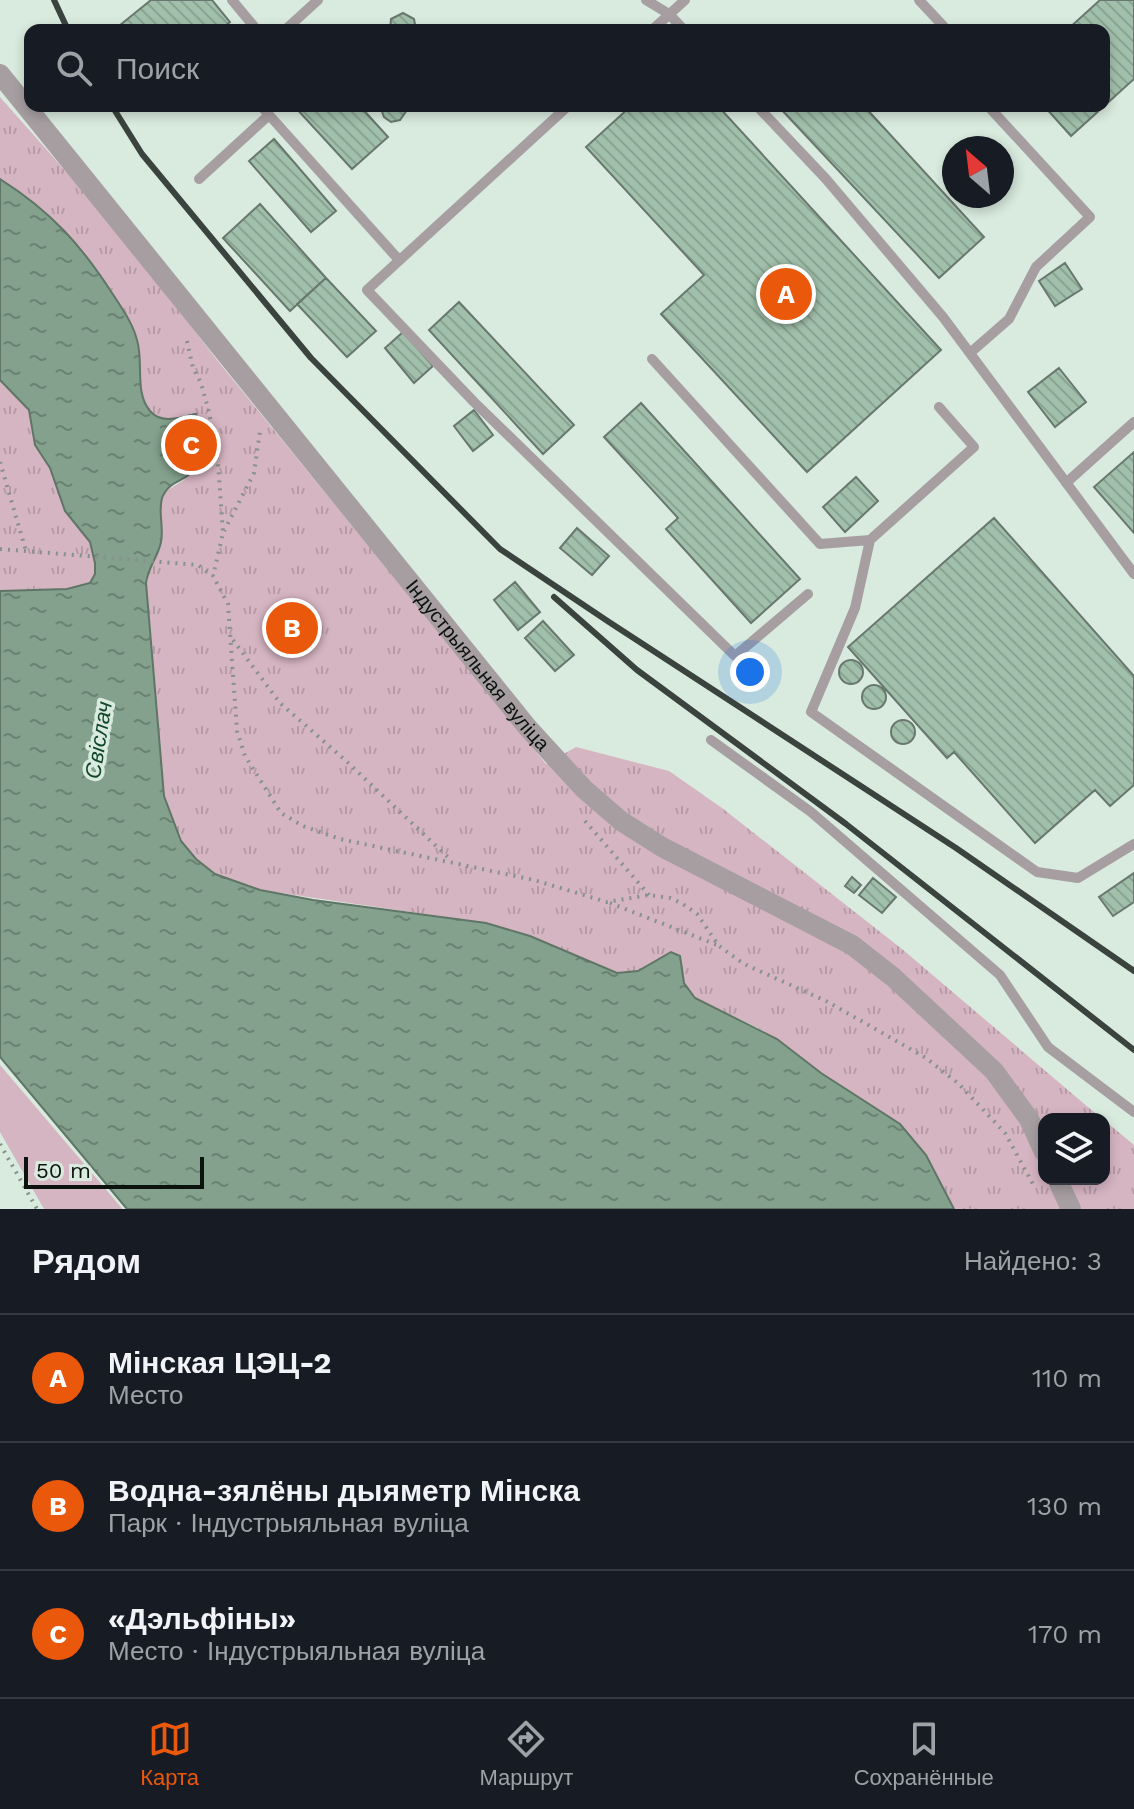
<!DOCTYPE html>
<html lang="ru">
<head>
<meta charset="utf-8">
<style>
	:root { --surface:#171b24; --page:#20242c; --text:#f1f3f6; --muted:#9ea1a6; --line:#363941; --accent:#ea580c }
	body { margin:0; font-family:"Work Sans",sans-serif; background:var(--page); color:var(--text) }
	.controls { position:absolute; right:24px; bottom:24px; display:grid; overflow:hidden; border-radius:16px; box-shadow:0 4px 12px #0003 }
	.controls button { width:72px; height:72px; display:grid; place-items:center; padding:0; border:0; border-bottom:2px solid var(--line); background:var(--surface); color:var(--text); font:40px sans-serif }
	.compass { position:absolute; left:942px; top:136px; width:72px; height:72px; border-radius:50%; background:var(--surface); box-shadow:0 4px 12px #0003; rotate:332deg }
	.scale { position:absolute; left:24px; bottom:20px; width:180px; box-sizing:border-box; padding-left:8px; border:4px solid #0c120e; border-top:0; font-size:22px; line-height:28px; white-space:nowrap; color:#0c120e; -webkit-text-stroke:6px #d9eade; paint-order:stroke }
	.you { position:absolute; left:750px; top:672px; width:28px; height:28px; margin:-20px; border:6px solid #fff; border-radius:50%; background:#1a73e8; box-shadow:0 0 0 12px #1a73e833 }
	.badge { display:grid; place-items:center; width:52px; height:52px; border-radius:50%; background:var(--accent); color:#fff; font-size:26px; font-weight:700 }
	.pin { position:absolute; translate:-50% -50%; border:4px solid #fff; box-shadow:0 2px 8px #0006 }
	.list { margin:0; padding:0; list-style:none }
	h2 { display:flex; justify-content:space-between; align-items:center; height:104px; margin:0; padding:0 32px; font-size:34px }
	h2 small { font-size:26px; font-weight:400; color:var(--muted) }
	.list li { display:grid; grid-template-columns:52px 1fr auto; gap:24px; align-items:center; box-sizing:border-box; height:128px; padding:0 32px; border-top:2px solid var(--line) }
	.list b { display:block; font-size:30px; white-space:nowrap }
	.list p { margin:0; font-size:26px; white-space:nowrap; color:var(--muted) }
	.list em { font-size:26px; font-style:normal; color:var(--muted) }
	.icon { flex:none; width:44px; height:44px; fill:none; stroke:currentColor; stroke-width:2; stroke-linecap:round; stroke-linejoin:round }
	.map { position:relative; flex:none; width:1134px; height:1209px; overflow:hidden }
	.search { position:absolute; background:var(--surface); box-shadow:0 4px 12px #0003; left:24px; right:24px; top:24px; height:88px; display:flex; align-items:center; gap:20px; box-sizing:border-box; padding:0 28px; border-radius:16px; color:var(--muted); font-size:30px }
	.sheet { height:488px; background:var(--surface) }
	nav { display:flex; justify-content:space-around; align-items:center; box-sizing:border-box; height:112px; border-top:2px solid var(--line); background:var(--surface); font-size:22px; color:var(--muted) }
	nav a { display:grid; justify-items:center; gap:4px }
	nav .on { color:var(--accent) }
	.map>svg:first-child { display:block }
</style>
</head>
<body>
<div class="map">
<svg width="1134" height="1209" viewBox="0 0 1134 1209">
	<defs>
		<pattern id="park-tufts" width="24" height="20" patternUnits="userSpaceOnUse" patternTransform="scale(2)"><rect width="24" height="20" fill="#d6b5c2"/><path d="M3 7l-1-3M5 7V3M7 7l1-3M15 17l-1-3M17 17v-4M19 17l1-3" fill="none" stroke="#b69ba6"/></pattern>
		<pattern id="water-ripples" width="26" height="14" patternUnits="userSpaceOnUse" patternTransform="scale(2)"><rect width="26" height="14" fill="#83a18d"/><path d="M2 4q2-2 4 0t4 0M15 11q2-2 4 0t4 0" fill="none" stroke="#6a8272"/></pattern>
		<pattern id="building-back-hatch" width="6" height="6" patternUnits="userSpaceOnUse" patternTransform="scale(2)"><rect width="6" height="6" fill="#a1c0ab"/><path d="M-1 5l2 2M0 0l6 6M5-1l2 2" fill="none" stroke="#89a492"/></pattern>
	</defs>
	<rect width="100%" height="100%" fill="#d9eade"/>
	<path fill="#d6b5c2" d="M0 1065 120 1206 122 1209H44L0 1132Z"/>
	<path fill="url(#park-tufts)" d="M0 97 108 219 217 360 546 764 576 747 669 771 722 808 902 949 1102 1119H1044V1179H1104V1120L1134 1145V1209H954L926 1155 900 1124 821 1073 792 1050 758 1028 695 998 684 983 680 956 672 952 638 971 617 973 530 936 486 923 260 890 215 874 196 859 181 841 164 796 146 583 162 528 161 500 166 491 184 480 196 453V415C181 416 162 425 150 411 134 392 144 362 137 340 133 324 123 310 114 296 82 246 51 211 0 179Z
		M0 380 29 410 35 445 50 468 65 511 90 542 95 563V574L90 583 67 589 0 591Z"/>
	<path fill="url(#water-ripples)" stroke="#5f7667" stroke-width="2" d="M0 179C51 211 82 246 114 296 123 310 133 324 137 340 144 362 134 392 150 411 162 425 181 417 196 414L203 442 194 445C203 487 172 472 162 498 158 512 164 528 161 542 158 557 148 567 146 583L164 796 181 841 196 859 215 874 260 890 313 900 486 923 530 936 617 973 638 971 671 952 680 956 684 983 695 998 777 1039 821 1073 900 1124 926 1155 954 1209H127L0 1057V591L67 589 90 583 95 574V563L90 542 65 511 50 468 35 445 29 410 0 380Z"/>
	<path fill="url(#building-back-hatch)" stroke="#69786e" stroke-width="2" d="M151 0H212L230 22 220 30H114Z
		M1100 0H1134V79L1071 136 1044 106H1104V30H1067Z
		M403 13 414 19 416 30H390L391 19Z
		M294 106H360L388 137 352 169Z
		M380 106H407V110L400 120 391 122 384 117Z
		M631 106H718L941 350 807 472 661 314 704 275 586 147Z
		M778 106H864L984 237 939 278Z
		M274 139 336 211 311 232 249 161Z
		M260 204 326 278 290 311 223 238Z
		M1065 263 1082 289 1055 306 1039 281Z
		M326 278 376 331 347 357 297 304Z
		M459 302 574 425 543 454 429 330Z
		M403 332 433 366 414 383 385 348Z
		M1059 368 1086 402 1055 427 1028 392Z
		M641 403 800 579 751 623 666 529 678 518 604 437Z
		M474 410 493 435 473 451 454 426Z
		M196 414 203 442 183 447 176 419Z
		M1134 452V533L1094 487Z
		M856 477 878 501 845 532 823 507Z
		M994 518 1134 676V785L1110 806 1095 790 1035 843 954 752 947 758 848 647Z
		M577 528 609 556 592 575 560 548Z
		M515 582 540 612 518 630 494 600Z
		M543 621 574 655 555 671 525 638Z
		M839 672a12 12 0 1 1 24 0a12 12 0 1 1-24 0Z
		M862 697a12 12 0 1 1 24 0a12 12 0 1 1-24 0Z
		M891 732a12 12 0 1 1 24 0a12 12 0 1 1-24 0Z
		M1134 873V902L1113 916 1099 897Z
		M852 877 861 885 854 893 845 886Z
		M873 878 896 897 882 913 859 895Z"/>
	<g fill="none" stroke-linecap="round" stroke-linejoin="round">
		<path stroke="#859289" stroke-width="4" stroke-dasharray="2 6" stroke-linecap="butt" d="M187 341 193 368 201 383 209 412 218 463 223 533 213 576
			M0 462 26 551
			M224 531 254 473 260 431
			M0 549 198 565 213 576 228 604 237 731 245 756 281 813 303 826 340 839 534 880 607 902 649 895 670 898 683 904 697 914 719 946 744 964 826 1001 879 1031 926 1058 959 1084 1005 1133 1034 1186
			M233 640 280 703 345 760 451 860
			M585 821 649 895
			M610 903 717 945
			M0 1144 37 1209"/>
		<path stroke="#a69ea1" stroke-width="10" d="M232 0 257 30
			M646 0 669 14 684 30
			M919 0 947 30
			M285 30 318 0
			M652 30 685 0
			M261 106 399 260
			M568 106 367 290 474 402 735 656 808 594
			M757 106 826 179 943 317 1134 574
			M199 179 269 115
			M970 353 1009 319 1036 267 1090 217 988 106
			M652 359 820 544 870 540
			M939 407 974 447 870 540 855 608 811 712 1037 872 1078 878 1134 844
			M1066 483 1134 422
			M711 740 811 812 1000 975 1048 1047 1134 1112"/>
		<g stroke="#a69ea1" stroke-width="20">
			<path id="s1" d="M0 74 528 728 584 789 621 821 662 847 852 945 893 977 994 1071 1029 1119 1044 1152"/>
			<path d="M1057 1179 1071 1209"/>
		</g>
		<path stroke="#3a433d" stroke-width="6" d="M54 0 68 30
			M112 106 142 154 311 358 500 549 609 622 956 848 1134 971
			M554 597 637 670 846 824 1134 1050"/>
	</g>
	<g text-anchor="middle" stroke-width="7" stroke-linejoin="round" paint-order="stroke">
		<g font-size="20" fill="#0c120e" stroke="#d9eade">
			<text dy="7" stroke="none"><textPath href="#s1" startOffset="760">Індустрыяльная вуліца</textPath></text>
		</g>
		<g font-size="22" font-style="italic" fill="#114629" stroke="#d9eade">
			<text transform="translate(98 740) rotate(-81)" y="8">Свіслач</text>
		</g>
	</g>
</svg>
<div class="controls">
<button><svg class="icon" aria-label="layers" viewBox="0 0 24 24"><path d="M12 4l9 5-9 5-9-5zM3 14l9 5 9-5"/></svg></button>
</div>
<svg class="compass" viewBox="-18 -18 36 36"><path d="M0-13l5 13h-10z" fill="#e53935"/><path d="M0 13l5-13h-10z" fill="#9ea1a6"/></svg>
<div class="scale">50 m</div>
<div class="you"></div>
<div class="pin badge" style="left:786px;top:294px">A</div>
<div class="pin badge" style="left:292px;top:628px">B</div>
<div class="pin badge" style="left:191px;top:445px">C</div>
<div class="search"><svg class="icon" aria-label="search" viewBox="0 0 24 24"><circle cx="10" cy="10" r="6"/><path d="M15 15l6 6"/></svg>Поиск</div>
</div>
<section class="sheet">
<h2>Рядом<small>Найдено: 3</small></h2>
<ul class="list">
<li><span class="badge">A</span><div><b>Мінская ЦЭЦ-2</b><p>Место</p></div><em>110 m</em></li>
<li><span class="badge">B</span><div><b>Водна-зялёны дыяметр Мінска</b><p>Парк · Індустрыяльная вуліца</p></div><em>130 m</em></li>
<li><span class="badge">C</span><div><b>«Дэльфіны»</b><p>Место · Індустрыяльная вуліца</p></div><em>170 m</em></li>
</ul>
</section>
<nav>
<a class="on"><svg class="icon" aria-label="map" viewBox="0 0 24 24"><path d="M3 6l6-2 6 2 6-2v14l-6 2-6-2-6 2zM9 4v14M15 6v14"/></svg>Карта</a>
<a><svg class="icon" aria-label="directions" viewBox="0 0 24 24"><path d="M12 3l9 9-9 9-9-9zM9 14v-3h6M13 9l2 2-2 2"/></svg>Маршрут</a>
<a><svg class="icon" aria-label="saved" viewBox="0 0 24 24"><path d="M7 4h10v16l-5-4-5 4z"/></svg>Сохранённые</a>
</nav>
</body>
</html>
